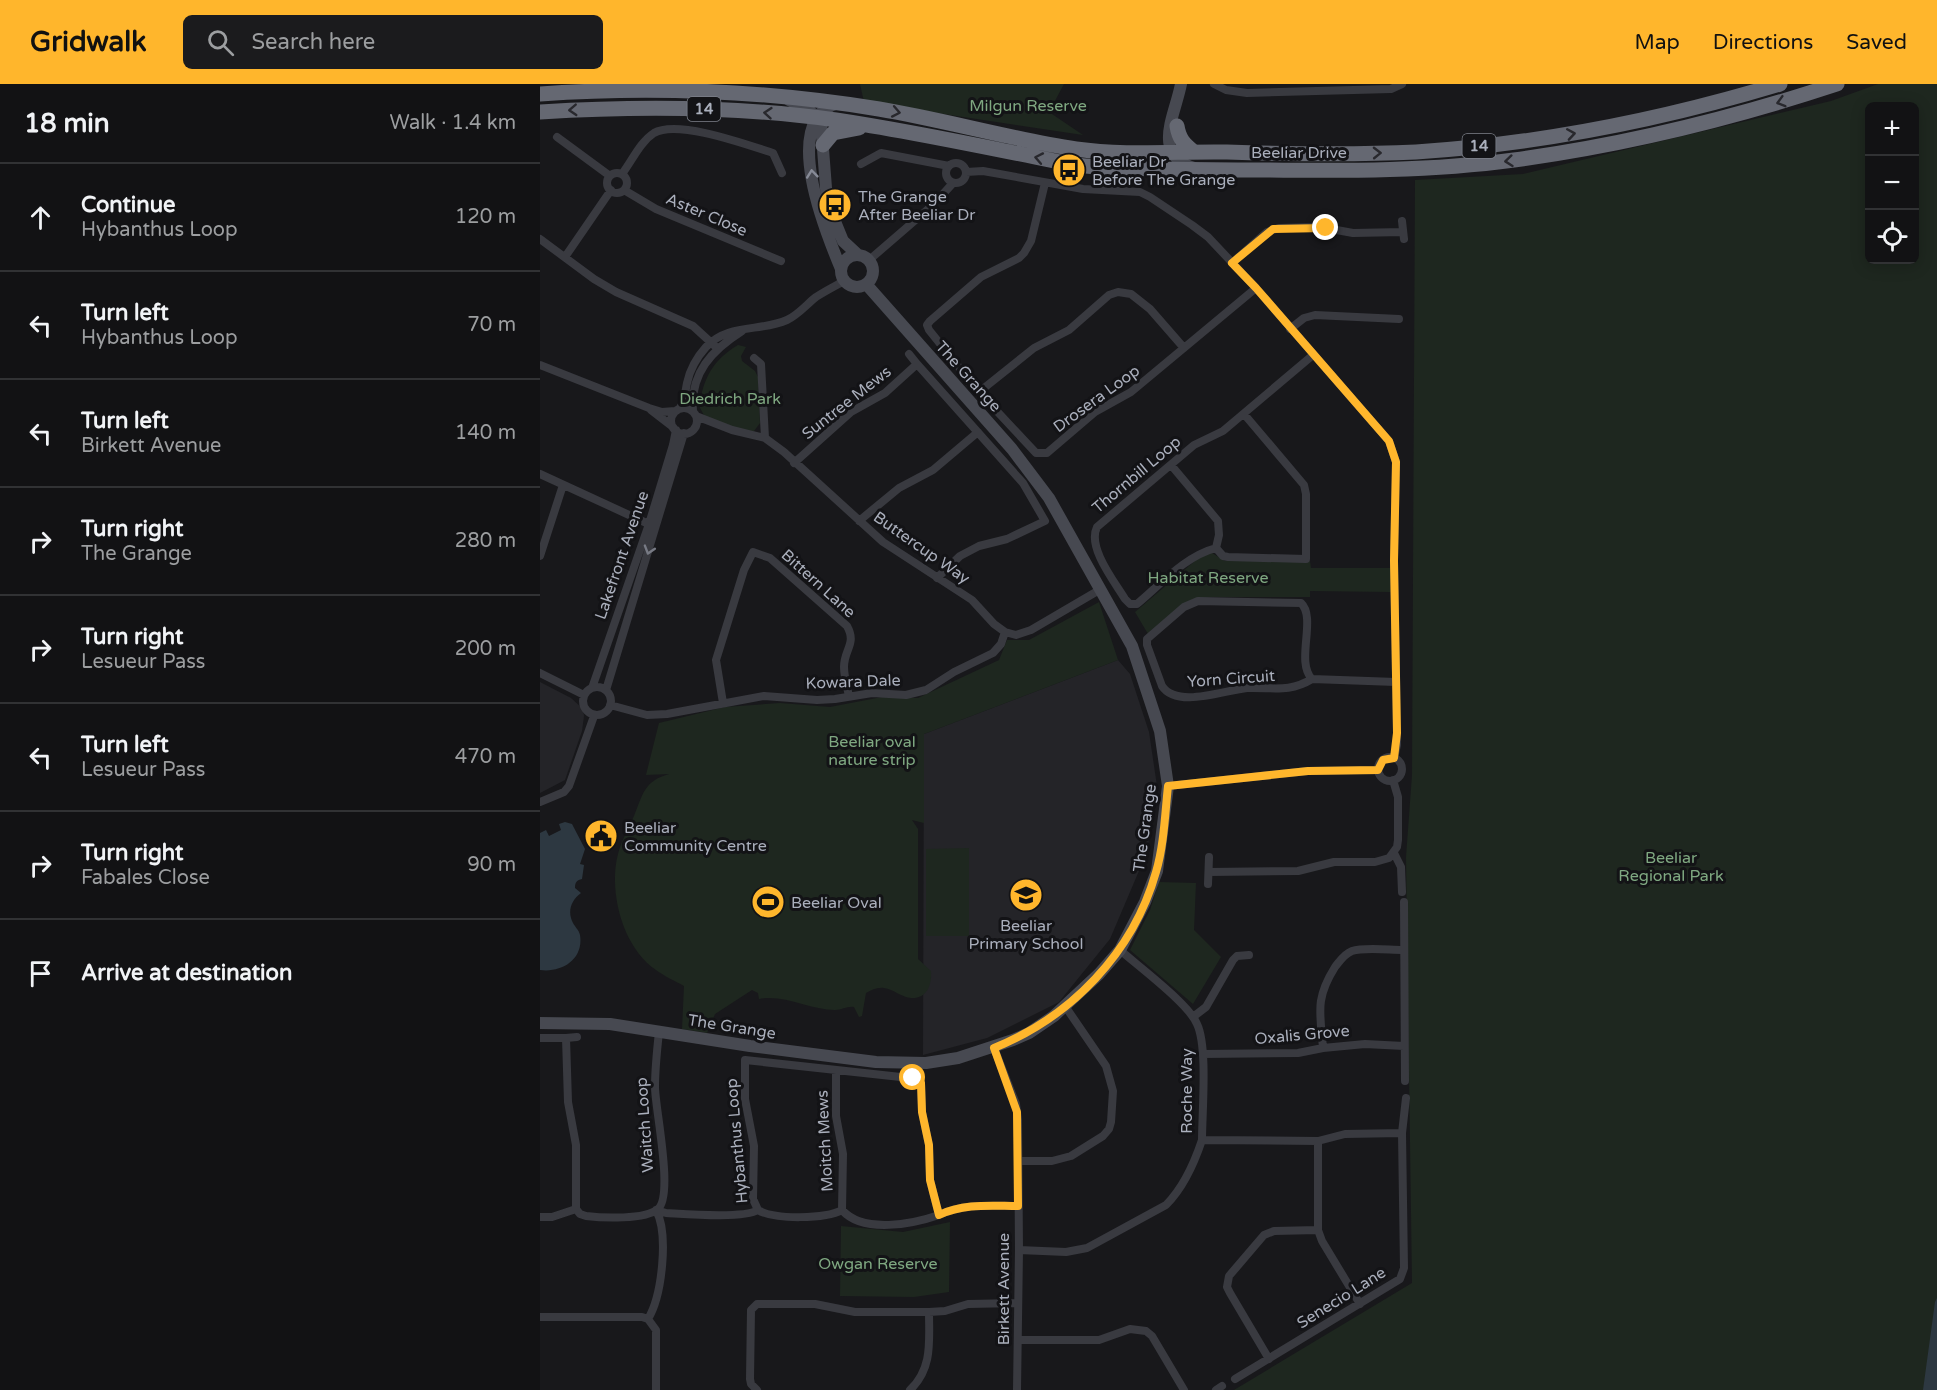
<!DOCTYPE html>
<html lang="en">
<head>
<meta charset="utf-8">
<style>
	:root { --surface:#121214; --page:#1b1b1d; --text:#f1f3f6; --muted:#9c9ea0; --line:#313234; --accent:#ffb62c }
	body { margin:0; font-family:"Varela Round",sans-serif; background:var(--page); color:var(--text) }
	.controls { position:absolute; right:18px; top:18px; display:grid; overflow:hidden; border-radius:9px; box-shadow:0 3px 15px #0003 }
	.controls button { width:54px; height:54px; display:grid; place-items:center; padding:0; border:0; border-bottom:2px solid var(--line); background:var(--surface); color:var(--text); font:30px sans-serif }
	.stop { position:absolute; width:18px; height:18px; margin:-14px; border:4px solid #ffb62c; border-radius:50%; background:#fff }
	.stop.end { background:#ffb62c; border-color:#fff; box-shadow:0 2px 6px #0008 }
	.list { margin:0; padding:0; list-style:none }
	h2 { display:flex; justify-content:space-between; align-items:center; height:78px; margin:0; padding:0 24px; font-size:26px }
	h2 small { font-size:20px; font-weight:400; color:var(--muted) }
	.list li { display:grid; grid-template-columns:39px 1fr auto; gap:18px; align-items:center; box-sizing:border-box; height:108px; padding:0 24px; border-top:2px solid var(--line) }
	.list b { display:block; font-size:22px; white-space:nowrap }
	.list p { margin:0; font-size:20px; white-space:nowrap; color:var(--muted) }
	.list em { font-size:20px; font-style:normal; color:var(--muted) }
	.icon { flex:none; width:33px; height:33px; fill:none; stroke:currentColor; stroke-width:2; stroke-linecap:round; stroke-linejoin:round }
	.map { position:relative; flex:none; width:1397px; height:1306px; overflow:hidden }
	header { display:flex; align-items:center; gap:36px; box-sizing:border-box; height:84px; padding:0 30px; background:var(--accent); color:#111 }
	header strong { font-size:28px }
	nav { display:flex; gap:33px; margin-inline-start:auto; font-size:21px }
	.search { width:420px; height:54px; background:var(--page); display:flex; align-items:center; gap:15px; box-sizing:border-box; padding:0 21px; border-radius:9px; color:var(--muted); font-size:22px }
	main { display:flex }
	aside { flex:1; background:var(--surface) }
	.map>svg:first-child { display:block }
</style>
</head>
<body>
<header>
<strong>Gridwalk</strong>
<div class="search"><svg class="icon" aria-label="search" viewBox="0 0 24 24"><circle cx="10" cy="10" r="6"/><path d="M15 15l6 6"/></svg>Search here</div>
<nav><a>Map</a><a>Directions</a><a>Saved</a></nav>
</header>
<main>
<aside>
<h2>18 min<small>Walk · 1.4 km</small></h2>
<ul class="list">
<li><svg class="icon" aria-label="ahead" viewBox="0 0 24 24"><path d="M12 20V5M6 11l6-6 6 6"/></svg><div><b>Continue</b><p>Hybanthus Loop</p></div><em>120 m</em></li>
<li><svg class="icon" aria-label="left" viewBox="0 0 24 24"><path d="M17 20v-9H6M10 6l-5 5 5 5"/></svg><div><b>Turn left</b><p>Hybanthus Loop</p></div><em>70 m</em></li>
<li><svg class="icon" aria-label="left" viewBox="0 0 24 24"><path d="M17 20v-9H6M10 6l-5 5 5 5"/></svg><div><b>Turn left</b><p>Birkett Avenue</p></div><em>140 m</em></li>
<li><svg class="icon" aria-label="right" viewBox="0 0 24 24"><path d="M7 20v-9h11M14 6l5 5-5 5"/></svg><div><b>Turn right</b><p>The Grange</p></div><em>280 m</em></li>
<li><svg class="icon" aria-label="right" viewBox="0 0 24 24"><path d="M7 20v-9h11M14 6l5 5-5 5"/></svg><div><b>Turn right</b><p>Lesueur Pass</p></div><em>200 m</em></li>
<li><svg class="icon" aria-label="left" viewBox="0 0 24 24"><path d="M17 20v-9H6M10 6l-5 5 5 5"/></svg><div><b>Turn left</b><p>Lesueur Pass</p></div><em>470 m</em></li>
<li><svg class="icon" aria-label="right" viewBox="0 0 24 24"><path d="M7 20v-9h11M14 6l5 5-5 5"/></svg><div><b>Turn right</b><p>Fabales Close</p></div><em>90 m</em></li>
<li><svg class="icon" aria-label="arrive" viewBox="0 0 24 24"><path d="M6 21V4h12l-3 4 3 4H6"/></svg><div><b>Arrive at destination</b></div></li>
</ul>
</aside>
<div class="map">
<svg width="1397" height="1306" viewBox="0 0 1397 1306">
	<rect width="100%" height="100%" fill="#18181b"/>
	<path fill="#242428" d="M578 576 590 590 609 648 617 702 607 768 570 855 519 918 447 954 383 971 384 650Z
		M0 598 31 614 43 625 44 632 42 647 25 696 0 709Z"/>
	<path fill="#1e271f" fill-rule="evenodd" d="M320 0H524L509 28 543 51 324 18Z
		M1338 0H1397V1306H694L872 1199 866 773 872 691 875 96 983 90 1291 17ZM1330 22H1374V176H1330Z
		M198 261 206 263 201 272 202 277 215 287 218 293 220 339 214 347 204 349 166 335 159 322C164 293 173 276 198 261Z
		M672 469 685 477H770L771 484H850L851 508 770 507V513H671L651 516 608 550 595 528 663 470Z
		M559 518 578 576 384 650V739L372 736 378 745V875L391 887C392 899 388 915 371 914 363 914 353 905 344 904 337 903 332 906 326 909L322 932 319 933 314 923C307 922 302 926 295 926 270 926 244 910 219 915L218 909 212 906 175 930 167 949 142 945 144 902C135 897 124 892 116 886 83 864 68 808 78 770 81 758 88 745 94 732 103 710 104 697 129 690L106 691 119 639 185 623 240 619 290 623 342 613 378 614 459 576 467 556H489Z
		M429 764V852H386V765Z
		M619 798 656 799 654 846 681 873 653 920 590 866 610 826Z
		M410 1138 409 1208 374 1213 300 1212 301 1142 363 1148Z"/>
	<path fill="#2d3841" d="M25 738 32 740 45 765 40 780 44 781 42 795C37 796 35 798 35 804L41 809C31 816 27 828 33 839 35 843 39 846 40 851 44 876 21 889 0 886V749L6 746 9 752 21 746 19 740Z
		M1397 1214V1306H1383L1395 1218Z"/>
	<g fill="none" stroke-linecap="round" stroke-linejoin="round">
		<path stroke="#393a40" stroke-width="8" d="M674 0 686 6 707 9 851 5 862 0
			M17 53 70 92
			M406 89a10 10 0 1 1 20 0a10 10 0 1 1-20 0Z
			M321 80 341 69 409 82
			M426 88 443 87 543 105 600 108 610 113 652 141 668 153 716 204 849 357 856 378 854 477 857 649V661L854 674
			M67 99a10 10 0 1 1 20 0a10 10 0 1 1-20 0Z
			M82 90C92 77 100 58 114 49 137 35 208 61 233 69L242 89
			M505 99 491 157 484 169 479 174 441 193 390 237 387 241 389 246 439 308 496 369H507L555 328 591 308 716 204
			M84 106 116 125 241 177
			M862 137 864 155
			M0 155 54 195 76 208 153 242 177 264
			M25 173 71 106
			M328 177 394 120 413 99
			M692 179 727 148 739 144 780 143 813 149 863 148
			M750 245 764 234 775 231 859 235
			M369 270 377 280
			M214 274 221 280 225 354
			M0 281 109 324 122 328 135 327
			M439 308 494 264 529 246 569 211 578 208 591 210 610 225 644 264
			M131 337a13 13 0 1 1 26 0a13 13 0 1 1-26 0Z
			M139 325C145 318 145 308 147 299 150 285 157 273 166 263 188 239 220 248 247 236 258 231 267 220 276 213 285 207 295 202 304 197
			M111 326 133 343
			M153 327C150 289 172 266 202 247
			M704 330 764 401 766 410V475L688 473 683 472 676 464C645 472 620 501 597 520H590L585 515C574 497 547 463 557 443L654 361 683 347 773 271
			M156 332 192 346 225 354 244 368 343 458 432 516 454 540 465 548 476 551 491 546 561 505
			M254 379 311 328 345 309 377 280 483 399 505 437 467 455 439 462 420 472 397 494
			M631 381 678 437 679 451 676 464
			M0 390 113 442
			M319 437 359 404 393 386 438 348
			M0 472 23 401
			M0 589 44 611
			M772 595C749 609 732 603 707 604 685 606 637 625 622 602L607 561V555L644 523 658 517 761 519C777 534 755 578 772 595L856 598
			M43 617a14 14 0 1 1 28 0a14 14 0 1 1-28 0Z
			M52 604 109 440 133 361 136 346
			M66 606 144 349
			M183 619 176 576 204 486 213 468 230 474 307 542C317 560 304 565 304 583 304 592 307 603 309 612
			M70 621 107 631 127 630 224 612 277 616 295 615 332 609 366 611 386 606 414 588 453 569 461 560 465 548
			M838 685a12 12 0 1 1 24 0a12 12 0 1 1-24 0Z
			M628 702 768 687 838 686
			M0 718 24 708 29 702 54 632
			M854 769 861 783 862 808
			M669 788 758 787 794 778H835L849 774 857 763 858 756V713L853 696
			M668 800 669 773
			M864 818 865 997
			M653 933 666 923 693 876 697 872 709 871
			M0 954H26L28 1018 36 1061V1125L40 1130 46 1132C62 1134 105 1136 118 1125 134 1111 115 1024 115 1003 115 984 117 966 119 948
			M26 954 37 953
			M454 964 476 1020 478 1036 479 1166 477 1306
			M783 964C780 928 775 915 795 883 800 877 804 870 812 867 824 863 849 866 863 866
			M663 970 758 969 783 964 825 960 864 962
			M296 987V1032L303 1070 302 1126
			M662 1056 778 1057 805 1050 862 1049
			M778 1057V1146L782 1157 820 1220
			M478 1077H512L531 1072 563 1052 569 1045 571 1038 573 1007 566 982 525 922
			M116 1126 126 1129C145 1130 204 1135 218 1126
			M399 1131C373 1140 323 1150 302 1126 286 1135 234 1136 218 1126L213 1115 214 1062 205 1015V976L379 995 381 999 382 1028 389 1061 390 1096 399 1131C424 1119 451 1122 478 1122
			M0 1133H12L36 1125
			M479 1166 526 1168 547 1164 626 1121C644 1103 654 1080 662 1056 662 1028 668 963 657 940 649 920 598 882 580 866
			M0 1233H102L108 1235 116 1246V1306
			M108 1235C122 1212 129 1150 116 1126
			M478 1256H559L590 1245 606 1247 612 1252 644 1306
			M729 1275 690 1209 687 1203 689 1192 724 1151 734 1147 778 1146
			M695 1295 860 1195 864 1184 862 1049 866 1014
			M217 1306 211 1300 210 1295 211 1226 217 1220H275L315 1228H389L405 1227 428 1220 478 1219
			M370 1306C393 1284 389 1257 389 1228
			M676 1306 682 1302"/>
		<path stroke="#474951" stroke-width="12" d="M641 0C635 32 611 70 654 84
			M249 16 270 27 281 39 286 104 292 130 303 157 318 171
			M298 19C239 36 286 149 301 185
			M301 187a16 16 0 1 1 32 0a16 16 0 1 1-32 0Z
			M0 939 70 940 210 962 336 978 386 979 418 974 473 956 489 949 514 932 559 890 580 866 605 818 617 787 628 702 620 647 592 562 509 414 472 365 326 200"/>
		<path stroke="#656872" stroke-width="15" d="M0 10C112 2 228 7 339 25 405 36 470 55 536 65 586 72 638 67 687 68 750 70 813 71 876 68 1000 60 1121 36 1240 0
			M0 28C99 22 198 22 296 36 376 48 455 65 534 81L557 83C613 86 669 86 725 86 808 87 892 87 974 76 1085 61 1191 35 1297 0
			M637 42C639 55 644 60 654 68
			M283 61 293 49 319 44"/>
	</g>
	<defs><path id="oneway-chevron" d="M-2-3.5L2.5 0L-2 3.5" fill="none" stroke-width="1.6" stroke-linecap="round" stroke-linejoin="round" transform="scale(1.5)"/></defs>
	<g stroke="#28282d">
		<use href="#oneway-chevron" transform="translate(1241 18) rotate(164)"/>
		<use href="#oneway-chevron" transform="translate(33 26) rotate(177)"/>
		<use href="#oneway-chevron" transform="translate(356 28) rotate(11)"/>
		<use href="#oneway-chevron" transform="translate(228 29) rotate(-175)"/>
		<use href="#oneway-chevron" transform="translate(1031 50) rotate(-9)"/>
		<use href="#oneway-chevron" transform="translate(837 69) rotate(-1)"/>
		<use href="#oneway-chevron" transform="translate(499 74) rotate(-169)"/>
		<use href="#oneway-chevron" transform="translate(969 77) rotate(174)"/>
	</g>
	<use stroke="#878b97" href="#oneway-chevron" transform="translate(272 90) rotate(-96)"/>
	<use stroke="#777a84" href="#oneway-chevron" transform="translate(109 466) rotate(107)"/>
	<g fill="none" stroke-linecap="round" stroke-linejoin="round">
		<path stroke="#ffb62c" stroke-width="8" d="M373 994 379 995 381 999 382 1028 389 1061 390 1096 399 1131C424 1119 451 1122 478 1122L477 1028 454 964C531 933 593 869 616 788 624 761 625 730 628 702L768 687 838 686 843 676 854 674 857 649 854 477 856 378 849 357 716 204 692 179 733 145 786 144"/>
	</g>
	<defs>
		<g id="bus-disc" transform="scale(1.725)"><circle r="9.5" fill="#ffb62c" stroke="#131316"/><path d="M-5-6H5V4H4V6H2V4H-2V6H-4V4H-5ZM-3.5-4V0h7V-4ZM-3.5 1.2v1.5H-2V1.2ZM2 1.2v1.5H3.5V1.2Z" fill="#111"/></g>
		<g id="civic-disc" transform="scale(1.725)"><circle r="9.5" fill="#ffb62c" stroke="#131316"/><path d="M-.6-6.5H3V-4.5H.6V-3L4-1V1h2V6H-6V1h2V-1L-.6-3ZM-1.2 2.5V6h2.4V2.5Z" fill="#111"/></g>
		<g id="school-disc" transform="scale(1.725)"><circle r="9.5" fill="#ffb62c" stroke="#131316"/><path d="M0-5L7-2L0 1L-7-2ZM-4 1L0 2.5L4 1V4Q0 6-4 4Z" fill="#111"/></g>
		<g id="stadium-disc" transform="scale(1.725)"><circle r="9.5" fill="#ffb62c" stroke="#131316"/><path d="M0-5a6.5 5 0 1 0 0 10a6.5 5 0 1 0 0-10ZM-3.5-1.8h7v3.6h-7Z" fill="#111"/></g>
	</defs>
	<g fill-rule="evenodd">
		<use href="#bus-disc" x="529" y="86"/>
		<use href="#bus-disc" x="295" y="121"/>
		<use href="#civic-disc" x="61" y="752"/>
		<use href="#school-disc" x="486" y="811"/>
		<use href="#stadium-disc" x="228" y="818"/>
	</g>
	<g text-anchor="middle" stroke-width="6" stroke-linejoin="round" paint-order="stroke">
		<g fill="#131316" stroke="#7d808a" stroke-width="1.5">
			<rect x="147.5" y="13" width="33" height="24" rx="4.5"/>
			<rect x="922.5" y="50" width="33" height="24" rx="4.5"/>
		</g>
		<g font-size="15" font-weight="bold" fill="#aaafbc">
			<text x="164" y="30">14</text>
			<text x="939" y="67">14</text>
		</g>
		<g font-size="16" fill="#7fa881" stroke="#131316">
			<text x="488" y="27">Milgun Reserve</text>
			<text x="190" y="320">Diedrich Park</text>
			<text x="668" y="499">Habitat Reserve</text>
			<text x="332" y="663">Beeliar oval<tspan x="332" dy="18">nature strip</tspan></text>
			<text x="1131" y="779">Beeliar<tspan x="1131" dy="18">Regional Park</tspan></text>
			<text x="338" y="1185">Owgan Reserve</text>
		</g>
		<g font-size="16" fill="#aaafbc" stroke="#131316">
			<text x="759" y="74">Beeliar Drive</text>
			<text transform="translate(167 130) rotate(23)" y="6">Aster Close</text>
			<text transform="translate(429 292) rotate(48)" y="6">The Grange</text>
			<text transform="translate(556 314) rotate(-36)" y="6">Drosera Loop</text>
			<text transform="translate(306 318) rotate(-38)" y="6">Suntree Mews</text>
			<text transform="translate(596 390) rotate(-40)" y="6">Thornbill Loop</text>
			<text transform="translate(382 463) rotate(35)" y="6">Buttercup Way</text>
			<text transform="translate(81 471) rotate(-71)" y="6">Lakefront Avenue</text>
			<text transform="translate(279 499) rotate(42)" y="6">Bittern Lane</text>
			<text transform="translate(691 594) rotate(-4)" y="6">Yorn Circuit</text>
			<text transform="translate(313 597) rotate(-2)" y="6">Kowara Dale</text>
			<text transform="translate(604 744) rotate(-82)" y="6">The Grange</text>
			<text transform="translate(192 942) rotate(9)" y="6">The Grange</text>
			<text transform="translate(762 950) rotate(-5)" y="6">Oxalis Grove</text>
			<text transform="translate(646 1007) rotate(-90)" y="6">Roche Way</text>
			<text transform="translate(104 1041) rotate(-94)" y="6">Waitch Loop</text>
			<text transform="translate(196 1057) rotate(-95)" y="6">Hybanthus Loop</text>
			<text transform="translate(284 1057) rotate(-93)" y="6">Moitch Mews</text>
			<text transform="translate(463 1205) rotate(-90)" y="6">Birkett Avenue</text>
			<text transform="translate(801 1213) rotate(-32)" y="6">Senecio Lane</text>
		</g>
		<g font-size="16" fill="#aaafbc" stroke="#131316" text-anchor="start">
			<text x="552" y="83">Beeliar Dr<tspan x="552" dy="18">Before The Grange</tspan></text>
			<text x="318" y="118">The Grange<tspan x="318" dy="18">After Beeliar Dr</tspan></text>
			<text x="84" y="749">Beeliar<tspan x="84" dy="18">Community Centre</tspan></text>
			<text x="251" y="824">Beeliar Oval</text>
			<text x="486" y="847" text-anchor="middle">Beeliar<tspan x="486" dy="18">Primary School</tspan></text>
		</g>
	</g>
</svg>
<div class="controls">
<button>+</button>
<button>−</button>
<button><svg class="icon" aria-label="locate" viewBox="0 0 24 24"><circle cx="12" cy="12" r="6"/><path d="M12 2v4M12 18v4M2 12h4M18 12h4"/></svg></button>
</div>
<div class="stop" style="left:373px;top:994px"></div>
<div class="stop end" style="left:786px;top:144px"></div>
</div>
</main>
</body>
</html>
